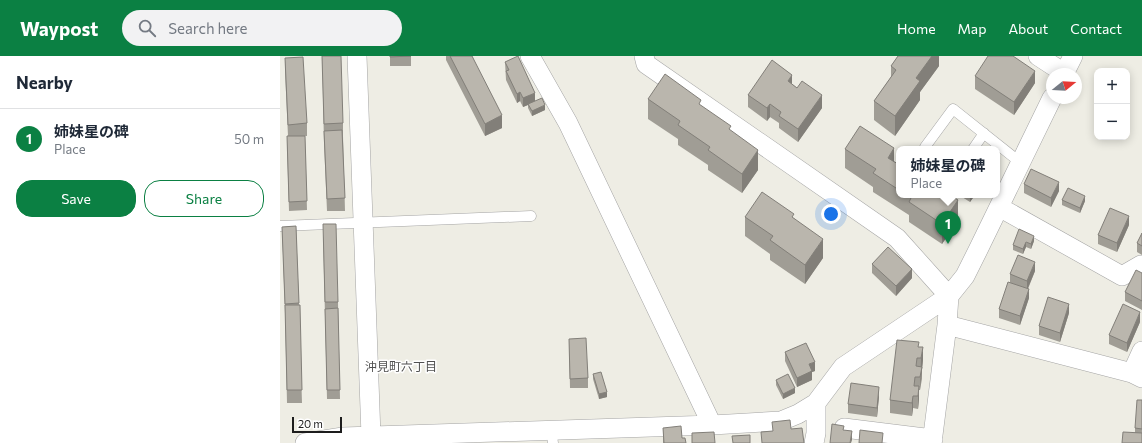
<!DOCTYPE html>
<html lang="en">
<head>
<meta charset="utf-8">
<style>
	:root { --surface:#fff; --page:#f2f2f3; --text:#1f2937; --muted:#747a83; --line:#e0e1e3; --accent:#0b8043 }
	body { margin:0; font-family:Commissioner,"Noto Sans JP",sans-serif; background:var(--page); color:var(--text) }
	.controls { position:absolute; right:12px; top:12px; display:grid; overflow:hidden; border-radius:8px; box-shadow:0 2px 10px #0003 }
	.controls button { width:36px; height:36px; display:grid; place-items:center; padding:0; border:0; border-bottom:1px solid var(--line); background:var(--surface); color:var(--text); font:20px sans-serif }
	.compass { position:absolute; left:766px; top:12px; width:36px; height:36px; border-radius:50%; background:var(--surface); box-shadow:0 2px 10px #0003; rotate:72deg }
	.scale { position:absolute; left:12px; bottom:10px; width:50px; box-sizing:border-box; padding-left:4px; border:2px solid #1d1d1d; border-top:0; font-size:11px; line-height:14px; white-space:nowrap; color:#1d1d1d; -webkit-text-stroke:3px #fff; paint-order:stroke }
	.you { position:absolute; left:551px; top:158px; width:14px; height:14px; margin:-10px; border:3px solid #fff; border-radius:50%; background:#1a73e8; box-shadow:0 0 0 6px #1a73e833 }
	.badge { display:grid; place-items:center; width:26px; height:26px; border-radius:50%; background:var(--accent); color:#fff; font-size:13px; font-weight:700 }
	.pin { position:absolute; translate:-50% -33px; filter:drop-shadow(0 1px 2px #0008) }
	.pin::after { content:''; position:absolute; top:21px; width:14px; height:12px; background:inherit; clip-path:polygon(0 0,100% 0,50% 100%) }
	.popup { position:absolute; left:616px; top:90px; width:104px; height:52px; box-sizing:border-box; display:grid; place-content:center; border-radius:8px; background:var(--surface); filter:drop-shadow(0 1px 3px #0005); font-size:13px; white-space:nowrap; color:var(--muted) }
	.popup b { font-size:15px; color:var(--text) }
	.popup::after { content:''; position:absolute; left:50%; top:100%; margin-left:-8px; border:8px solid transparent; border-top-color:var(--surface) }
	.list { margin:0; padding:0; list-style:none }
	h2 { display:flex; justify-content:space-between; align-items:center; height:52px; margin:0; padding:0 16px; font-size:17px }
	h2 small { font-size:13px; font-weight:400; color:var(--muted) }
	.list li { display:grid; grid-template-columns:26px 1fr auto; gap:12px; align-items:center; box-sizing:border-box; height:60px; padding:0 16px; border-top:1px solid var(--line) }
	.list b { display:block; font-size:15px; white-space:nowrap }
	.list p { margin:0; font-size:13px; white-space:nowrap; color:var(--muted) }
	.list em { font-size:13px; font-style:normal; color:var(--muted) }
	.actions { display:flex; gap:8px; padding:12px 16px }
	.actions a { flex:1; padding:9px 0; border:1px solid var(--accent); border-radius:16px; text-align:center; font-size:14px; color:var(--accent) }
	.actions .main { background:var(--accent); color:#fff }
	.icon { flex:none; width:22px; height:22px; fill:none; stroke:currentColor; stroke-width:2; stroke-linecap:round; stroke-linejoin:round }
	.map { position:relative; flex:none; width:862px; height:387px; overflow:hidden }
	header { display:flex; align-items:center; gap:24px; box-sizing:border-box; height:56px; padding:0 20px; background:var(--accent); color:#fff }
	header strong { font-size:19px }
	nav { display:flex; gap:22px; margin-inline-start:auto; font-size:14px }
	.search { width:280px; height:36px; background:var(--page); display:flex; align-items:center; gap:10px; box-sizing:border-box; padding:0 14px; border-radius:22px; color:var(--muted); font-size:15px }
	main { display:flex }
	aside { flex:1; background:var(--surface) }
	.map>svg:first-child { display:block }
</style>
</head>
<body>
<header>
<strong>Waypost</strong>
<div class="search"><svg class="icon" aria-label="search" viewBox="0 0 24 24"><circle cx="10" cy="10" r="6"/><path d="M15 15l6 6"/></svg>Search here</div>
<nav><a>Home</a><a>Map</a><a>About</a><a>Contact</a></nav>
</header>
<main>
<aside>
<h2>Nearby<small></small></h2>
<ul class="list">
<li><span class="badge">1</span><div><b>姉妹星の碑</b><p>Place</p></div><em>50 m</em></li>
</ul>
<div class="actions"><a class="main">Save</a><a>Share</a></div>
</aside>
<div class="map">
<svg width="862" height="387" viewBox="0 0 862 387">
	<rect width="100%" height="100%" fill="#eeede4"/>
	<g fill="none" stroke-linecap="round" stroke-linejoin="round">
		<g stroke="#a4a4a4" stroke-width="11">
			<path id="lane" d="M645 91 673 53 741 107
				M693 93 704 77
				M0 170 251 160
				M271 374 273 387"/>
		</g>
		<g stroke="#a4a4a4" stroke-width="20">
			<path id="street" d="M77 0 91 380
				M250 0 288 67 432 369
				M364 0 366 8 617 182 669 240 667 269 652 387
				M758 0 784 17
				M784 18 793 0
				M719 151 842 220 861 209H862
				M667 269 852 317 862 322
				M852 317 862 295
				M564 372 653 383
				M25 387 63 381 432 369 501 365 518 358 536 347 563 311 669 240 685 220 698 194 772 42
				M534 387 536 377V347"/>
		</g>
		<use href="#lane" stroke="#fff" stroke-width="10"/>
		<use href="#street" stroke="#fff" stroke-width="19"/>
	</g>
	<path fill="#a09d95" d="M42 0 63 67V80L65 155H47L44 87Z
		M110 0H131V10H110Z
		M166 0H192L222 72 205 80 166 4Z
		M618 0H659V10L640 36V44L615 80 594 64V45L611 21V10Z
		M5 2 27 67V80H25L27 154 9 155 7 90 8 80 5 15Z
		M225 6 255 45 265 54 252 60 248 52V49L243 51 240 45 237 47 226 24Z
		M695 20 755 27 734 59 695 33Z
		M512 28 542 52 518 86 499 72V67L490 61 487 65 468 51V39Z
		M368 43 421 50 451 75 478 114 462 137 428 114V109L398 89V83L368 63Z
		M565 93 614 106 618 108 619 106V139H670L678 164 662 188 629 166V159L593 136V131L565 112Z
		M744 128 779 135 771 151 744 137Z
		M682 139H695L690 146 682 141Z
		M782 144 805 145 800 157 782 149Z
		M465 161 514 162 543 202 525 228 490 204V198L465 180Z
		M849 169 837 196 818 188V179Z
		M16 170 19 249 22 347H7L5 257 2 171Z
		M862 177V199L857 196V187Z
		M43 178 58 246 60 343H47Z
		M754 185 751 193 746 191 743 198 733 194V189Z
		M592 208 632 222 616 240 592 217Z
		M755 215 748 233 749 242 740 269 719 262V253L730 227V218Z
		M862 217V254L845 245V236Z
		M789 257 780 286 759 279V270Z
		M860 266 847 296 829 288V279Z
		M289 283 308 322V332H290Z
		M639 291 643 304 642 312V323L640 334H639V343L638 353 633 352 632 360 610 357V344Z
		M505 296 535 315 532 316V324L517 331 505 305Z
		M313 318 327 341 319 343 313 323Z
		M496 324 515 337 503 343 496 329Z
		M599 340 597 361 568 357V348Z
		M862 344V387L855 377V372Z
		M383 372 402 382 406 387H383Z"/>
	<path fill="#827f79" d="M652 0H659V10L640 36V44L615 80V60L636 22Z
		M755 15V27L734 59V46Z
		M512 19V32L508 25Z
		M240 36V45L237 47V38Z
		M255 37V46L243 51V42Z
		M542 39V52L518 86V73Z
		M490 48V61L487 65V52Z
		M265 49V54L252 60V55Z
		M222 59V72L205 80V68Z
		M614 92V112L608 102Z
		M478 94V114L462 137V118Z
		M779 126V135L771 151V142Z
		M692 139H695L690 146V142Z
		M805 140V145L800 157V152Z
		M678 144V164L662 188V168Z
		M849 160V169L837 196V187Z
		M754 180V185L751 193V188Z
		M543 183V202L525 228V209Z
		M746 186V191L743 198V193Z
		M755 206V215L747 234V225Z
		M632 213V222L616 240V230Z
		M749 233V242L740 269V260Z
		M789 248V257L780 286V277Z
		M860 256V266L847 296V287Z
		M643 291V304L640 334 641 302Z
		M535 306V315L532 316V324L517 331V322L529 308Z
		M639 330V343L638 353V340Z
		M599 331V340L597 361V352Z
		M515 332V337L503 343V338Z
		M327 336V341L319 343V338Z
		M633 340V352L632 360V347Z
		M572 375V384L571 387H570Z"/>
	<path fill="#bab6ad" stroke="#827f79" d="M42 0H61L63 67 44 68Z
		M110 0H131L110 1Z
		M170 0H192L222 59 205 68Z
		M238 0 255 37 243 42 240 36 237 38 226 15 229 14 225 6Z
		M618 0H652L636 22 640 25 615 60 594 45 616 14 611 10Z
		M708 0H733L755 15 734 46 695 20Z
		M23 1 27 67 8 69 5 2Z
		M492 4 512 19 508 25 517 32 522 25 542 39 518 73 499 60 501 56 490 48 487 52 468 39Z
		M385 18 421 44 419 48 451 70 449 73 478 94 462 118 428 94 430 91 398 69 400 65 368 43Z
		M262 42 265 49 252 55 248 48Z
		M580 70 614 92 608 102 618 108 619 106V134L593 117 596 113 565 93Z
		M62 74 65 142 47 143 44 75Z
		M7 80H25L27 145 9 146Z
		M751 113 779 126 771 142 744 128Z
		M788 132 805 140 800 152 782 144Z
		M482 136 514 158 512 161 543 183 525 209 490 184 493 180 465 161Z
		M627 139H670L678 144 662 168 629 146 631 142Z
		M686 139H692L690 142Z
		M830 152 849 160 837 187 818 179Z
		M43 168H56L58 246H45Z
		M16 170 19 247 5 248 2 171Z
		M739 173 754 180 751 188 746 186 743 193 733 189Z
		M862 177V190L857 187Z
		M608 191 632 213 616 230 592 208Z
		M738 199 755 206 747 225 730 218Z
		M856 214 862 217V245L845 236Z
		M728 226 749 233 740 260 719 253Z
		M768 241 789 248 780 277 759 270Z
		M843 248 860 256 847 287 829 279Z
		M5 249H20L22 334H7Z
		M58 252 60 334H47L45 253Z
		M306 282 308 322 290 323 289 283Z
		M617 284 639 286 638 291H643L641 302H637L636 310 642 311 640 321H635L634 330H639L638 340H633L632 347 610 344Z
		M526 287 535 306 529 308 532 315 517 322 505 296Z
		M321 316 327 336 319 338 313 318Z
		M508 318 515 332 503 338 496 324Z
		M571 327 599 331 597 352 568 348Z
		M857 344H862V373L855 372Z
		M510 364 511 373 522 372 524 387H482L481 376 493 375 492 366Z
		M552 368 564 370 563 374 572 375 570 387H550Z
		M401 370 402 382H405L406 387H384L383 372Z
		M580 374 603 377 602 387H579Z
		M434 376 435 387H412V377Z
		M843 376 862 377V387H842Z
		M470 379V387H453L452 380Z"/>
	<g text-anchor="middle" stroke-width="3" stroke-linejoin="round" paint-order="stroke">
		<g font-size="12" fill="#505050" stroke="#fff">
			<text x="121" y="315">沖見町六丁目</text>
		</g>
	</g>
</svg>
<div class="controls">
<button>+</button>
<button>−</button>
</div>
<svg class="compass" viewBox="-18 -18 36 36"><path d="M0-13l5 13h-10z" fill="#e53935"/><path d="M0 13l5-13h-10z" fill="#747a83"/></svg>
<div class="scale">20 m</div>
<div class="you"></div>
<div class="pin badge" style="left:668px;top:188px">1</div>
<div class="popup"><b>姉妹星の碑</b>Place</div>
</div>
</main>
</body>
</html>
